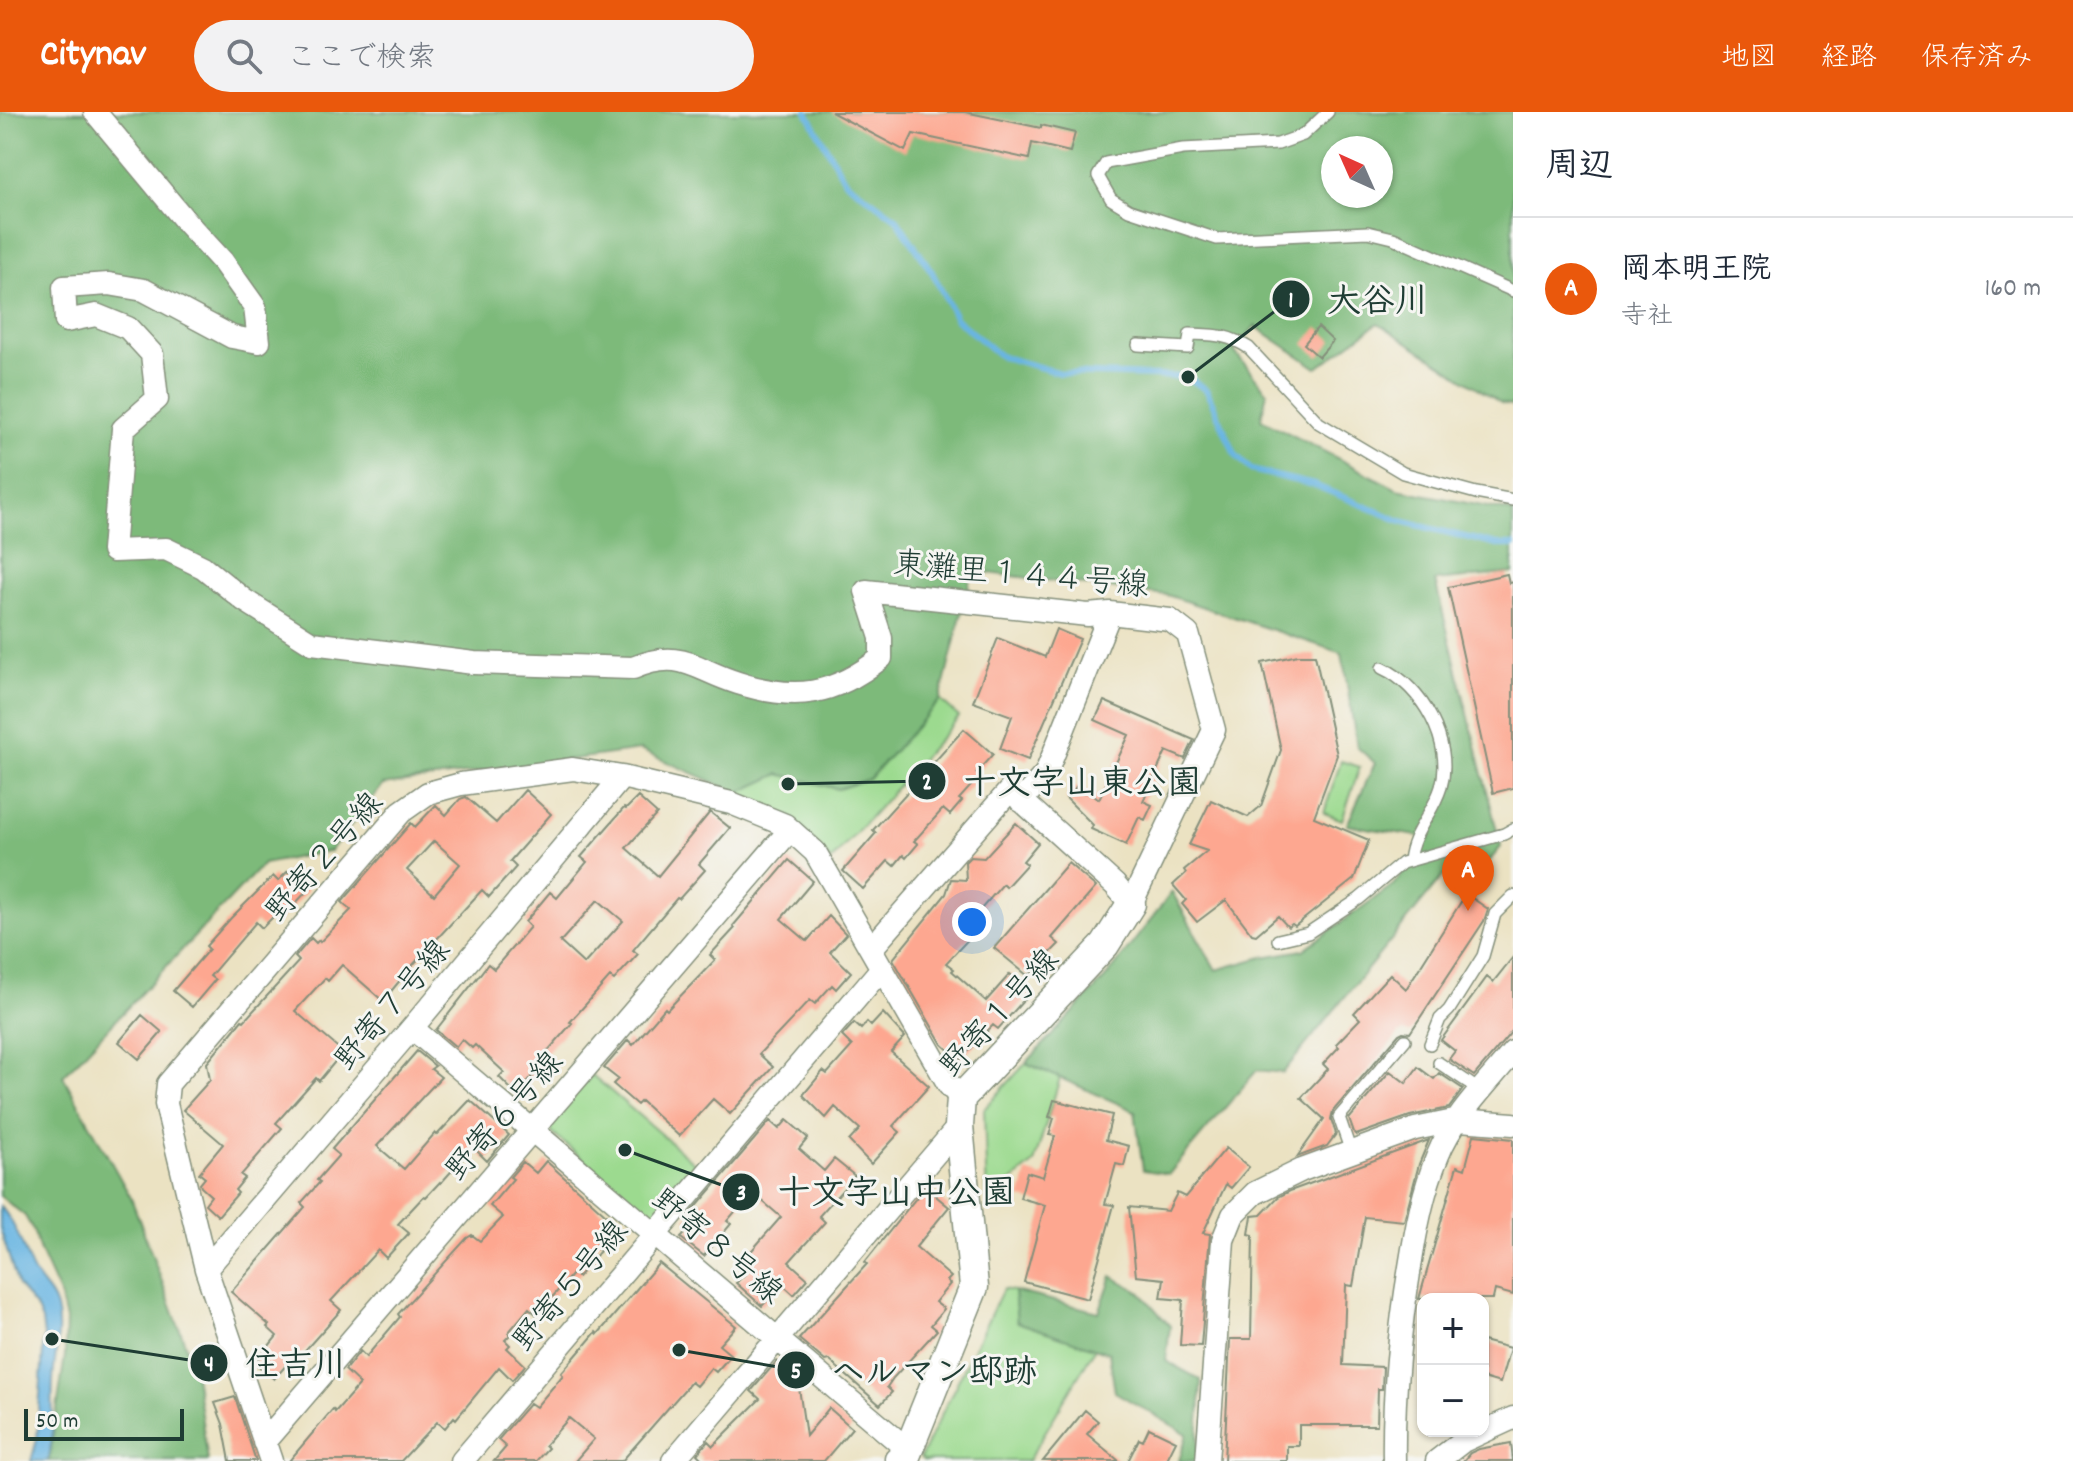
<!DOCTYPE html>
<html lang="ja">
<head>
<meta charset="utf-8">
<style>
	:root { --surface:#fff; --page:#f2f2f3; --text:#1f2937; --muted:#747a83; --line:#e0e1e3; --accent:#ea580c }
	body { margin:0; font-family:Dekko,"Klee One",sans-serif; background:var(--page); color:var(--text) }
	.controls { position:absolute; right:24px; bottom:24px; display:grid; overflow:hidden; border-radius:16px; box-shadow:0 2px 6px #0004 }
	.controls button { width:72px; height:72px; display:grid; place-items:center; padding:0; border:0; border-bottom:2px solid var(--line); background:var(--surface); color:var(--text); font:40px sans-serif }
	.compass { position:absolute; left:1321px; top:24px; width:72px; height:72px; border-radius:50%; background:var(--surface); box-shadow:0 2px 6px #0004; rotate:315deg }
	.scale { position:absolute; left:24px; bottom:20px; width:160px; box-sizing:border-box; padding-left:8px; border:4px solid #1f3d34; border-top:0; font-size:22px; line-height:28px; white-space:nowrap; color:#1f3d34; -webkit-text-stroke:6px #f6f6f2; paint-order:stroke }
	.you { position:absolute; left:972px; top:810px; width:28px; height:28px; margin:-20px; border:6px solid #fff; border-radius:50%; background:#1a73e8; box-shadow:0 0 0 12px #1a73e833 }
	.badge { display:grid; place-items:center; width:52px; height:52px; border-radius:50%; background:var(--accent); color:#fff; font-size:26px; font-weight:700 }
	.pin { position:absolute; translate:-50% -66px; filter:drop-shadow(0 2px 4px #0008) }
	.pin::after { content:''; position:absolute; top:42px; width:28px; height:24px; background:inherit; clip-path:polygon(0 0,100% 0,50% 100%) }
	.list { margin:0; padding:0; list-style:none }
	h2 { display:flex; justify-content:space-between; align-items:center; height:104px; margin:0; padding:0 32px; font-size:34px }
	h2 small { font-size:26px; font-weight:400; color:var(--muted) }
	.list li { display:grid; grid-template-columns:52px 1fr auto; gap:24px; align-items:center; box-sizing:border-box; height:144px; padding:0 32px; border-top:2px solid var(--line) }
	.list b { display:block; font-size:30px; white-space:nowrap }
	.list p { margin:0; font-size:26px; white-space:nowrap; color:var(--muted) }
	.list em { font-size:26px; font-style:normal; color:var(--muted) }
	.icon { flex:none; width:44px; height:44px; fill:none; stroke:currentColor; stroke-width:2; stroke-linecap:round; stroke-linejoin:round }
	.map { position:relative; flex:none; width:1513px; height:1349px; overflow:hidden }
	header { display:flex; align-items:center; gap:48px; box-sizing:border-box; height:112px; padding:0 40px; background:var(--accent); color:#fff }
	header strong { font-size:38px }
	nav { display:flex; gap:44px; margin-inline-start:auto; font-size:28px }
	.search { width:560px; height:72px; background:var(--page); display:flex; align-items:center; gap:20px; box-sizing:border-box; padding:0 28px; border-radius:44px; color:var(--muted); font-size:30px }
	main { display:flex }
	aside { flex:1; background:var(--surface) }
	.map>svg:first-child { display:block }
</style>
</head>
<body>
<header>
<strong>Citynav</strong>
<div class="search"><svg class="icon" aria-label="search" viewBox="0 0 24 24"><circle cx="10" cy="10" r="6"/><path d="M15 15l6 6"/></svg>ここで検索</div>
<nav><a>地図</a><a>経路</a><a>保存済み</a></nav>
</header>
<main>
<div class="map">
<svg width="1513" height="1349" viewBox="0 0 1513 1349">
	<rect width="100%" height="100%" fill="#f6f6f2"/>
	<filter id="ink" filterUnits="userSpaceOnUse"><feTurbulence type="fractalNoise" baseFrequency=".0125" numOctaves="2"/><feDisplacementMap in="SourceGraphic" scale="16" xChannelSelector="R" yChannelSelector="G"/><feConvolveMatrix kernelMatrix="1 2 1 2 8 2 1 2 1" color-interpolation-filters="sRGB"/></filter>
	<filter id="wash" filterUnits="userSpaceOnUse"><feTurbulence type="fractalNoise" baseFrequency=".006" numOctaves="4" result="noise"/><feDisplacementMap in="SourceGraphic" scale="32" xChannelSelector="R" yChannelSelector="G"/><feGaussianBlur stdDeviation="1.8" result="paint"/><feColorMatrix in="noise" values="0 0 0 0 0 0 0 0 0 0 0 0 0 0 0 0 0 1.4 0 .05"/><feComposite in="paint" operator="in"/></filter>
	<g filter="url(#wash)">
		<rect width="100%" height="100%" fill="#ebe2c2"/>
		<path fill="#9cda8f" stroke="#5e8c62" stroke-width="2" d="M940 588 959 605 831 749 791 705 738 681 779 662 838 677 869 667Z
			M1341 649 1360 655 1342 708 1324 701Z
			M1026 951 1060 966 1034 1051 987 1090 984 997Z
			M592 963 699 1055 658 1101 649 1102 552 1021 551 1009Z
			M1003 1177 1014 1179 1017 1210 1095 1236 1028 1349H924L920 1346Z"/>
		<path fill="#7dba7a" stroke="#4e7c57" stroke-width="2" fill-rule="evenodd" d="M0 0H1513V294L1501 291 1378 211 1317 256 1255 214 1234 239 1267 280 1261 307 1397 377 1513 400V461L1435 469 1501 735 1481 759 1443 764 1283 961 1257 958 1169 1062 1143 1058 1135 999 1026 951 1108 863 1172 780 1216 858 1263 845 1303 838 1393 773 1430 726 1347 713 1375 651 1357 635 1342 541 1167 483 972 459 940 588 869 667 838 677 779 662 738 681 640 638 383 673 330 739 263 752 63 964 131 1086 194 1256 208 1349H49L65 1244 66 1208 60 1184 40 1140 33 1118 25 1104 0 1084ZM1333 36H1381V84H1333Z
			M1112 1164 1141 1181 1170 1214 1166 1249 1201 1268 1197 1349H1179L1187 1322 1115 1280 1109 1241 1017 1210 1014 1179 1099 1200Z"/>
		<path fill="#69b5e2" stroke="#44798b" stroke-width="2" d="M0 1094C18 1114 22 1136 33 1159 40 1173 52 1180 56 1196 62 1220 54 1245 53 1269 51 1296 56 1323 47 1349H31L37 1327 44 1224 42 1209 37 1197 18 1174 0 1116Z"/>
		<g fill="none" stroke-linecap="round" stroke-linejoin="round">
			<path stroke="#69b5e2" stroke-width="6" d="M807 0 845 69 896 106 932 160 956 207 1000 244 1060 261 1188 265 1207 279 1235 342 1251 358 1314 373 1401 409 1497 433H1513"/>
		</g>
		<g id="blocks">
			<path fill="#fda790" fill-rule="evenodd" d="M831 0H965L1041 16V13L1075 21 1070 40 1032 31 1029 47 913 22 905 39Z
				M1318 215 1333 229 1319 245 1304 232Z
				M1507 462 1509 471 1513 470V676L1493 681 1448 475Z
				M1056 517 1080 527 1028 648 1000 637 1012 604 973 590 998 526 1045 545Z
				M1298 543H1315L1337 643 1314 705 1369 728 1354 767 1295 814 1292 812 1288 815 1278 804 1256 823 1252 822 1226 788 1197 810 1182 792 1186 788 1173 773 1186 761 1184 758 1207 739 1189 733 1211 688 1248 705 1261 694 1281 638 1262 551Z
				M1104 589 1194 628 1185 647 1166 639 1143 689 1152 693 1145 708 1139 705 1126 733 1091 717 1093 713 1066 686 1077 674 1085 681 1088 678 1099 687 1129 623 1095 608Z
				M964 617 993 642 976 661 980 664 959 687 962 689 950 703 943 697 914 729 918 732 906 746 903 743 894 754 888 749 863 777 843 759 876 721 873 718Z
				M525 678 551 702 510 749 516 755 489 785 482 778 411 855 383 889 342 853 328 869 325 866 295 899 343 940 319 969 316 966 276 1011 282 1016 241 1063 245 1066 235 1078 238 1081 218 1104 205 1092 211 1084 201 1075 200 1072 205 1066 199 1061 223 1032 183 998 210 968 207 951 242 908 244 909 299 849 295 845 311 826 316 831 319 828 320 830 351 798 342 790 411 711 415 715 436 693 446 703 460 687 466 685 496 711ZM434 729 460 752 434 783 407 758Z
				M638 685 657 702 626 736 658 764 710 700 730 716 699 752 705 758 679 787 677 786 633 838 638 842 614 868 610 865 570 910 572 911 540 948 544 952 516 982 499 965 504 960 475 933 472 936 462 927 456 935 436 918 488 852 494 857 530 815 525 810 550 780 557 786 587 750 581 745 624 696 626 697ZM598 788 623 809 584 852 560 830Z
				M1016 711 1038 731 1023 749 1027 752 1006 775 1003 772 973 806 975 808 969 815 975 820 946 851 954 857 952 859 986 889 1010 862 1031 880 998 917 993 913 960 948 942 932 893 847 946 782 951 767 966 768 965 750 970 745 984 746Z
				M789 748 813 769 781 807 807 829 829 804 846 822 830 840 851 860 836 877 832 873 815 892 810 888 759 942 773 955 730 1002 713 987 679 1024 641 989 637 993 613 972 618 967 604 956 628 928 633 933 665 896 667 898 715 848 710 843 735 816 733 814Z
				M1068 751 1096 775 1052 826 1059 832 1028 864 994 836Z
				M288 759 308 778 279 809 274 804 262 816 256 810 210 864 215 868 192 895 173 879 209 837 206 834 231 806 273 764 278 769Z
				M1466 782 1488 797 1484 809 1410 921 1403 920 1399 922 1333 999 1331 1007 1336 1022 1327 1034 1297 1045 1324 1007 1301 986 1328 957 1323 952 1339 935 1336 932 1360 907 1354 901 1390 862 1406 877Z
				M1513 845V918L1474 964 1449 947 1455 939 1441 928 1487 865 1493 870Z
				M883 901 905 925 891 940 929 974 893 1014 900 1020 871 1052 849 1029 860 1017 835 995 826 1006 803 983 823 959 827 962 852 934 842 924 854 911 861 917 867 910 871 914Z
				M142 903 162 920 139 947 119 930Z
				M417 939 435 954 431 957 441 965 377 1034 404 1057 435 1021 437 1023 470 988 509 1023 487 1049 473 1035 441 1071 440 1070 426 1085 424 1084 398 1112 409 1121 386 1146 378 1138 331 1189 341 1198 300 1244 297 1241 274 1267 255 1251 277 1224 267 1215 269 1213 231 1180 305 1095 301 1091 320 1070 317 1068 339 1043 332 1037Z
				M1418 955 1434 967 1439 961 1463 977 1449 996 1410 1004 1356 1023 1354 1021 1349 1007 1390 959 1406 971Z
				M1054 988 1112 1003 1106 1028 1129 1034 1124 1054 1116 1052 1105 1092 1114 1093 1088 1187 1024 1170 1045 1093 1020 1086 1027 1060 1043 1065 1055 1024 1049 1023 1054 1006 1049 1005Z
				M787 1008 808 1026 799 1037 824 1059 834 1047 855 1064 819 1104 825 1110 789 1150 808 1167 794 1183 782 1172 762 1194 736 1171 750 1157 745 1153 749 1148 746 1145 781 1105 752 1080 727 1109 731 1112 704 1144 681 1126 693 1113 686 1107 770 1009 779 1017Z
				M1474 1023 1513 1027V1183L1495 1178 1493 1187H1419L1457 1054 1465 1057Z
				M1429 1028 1419 1052 1404 1109 1365 1105 1353 1174 1346 1173 1343 1253 1383 1255 1382 1277H1378L1377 1313H1299V1334H1287V1349H1224L1230 1227H1251L1253 1123 1249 1122 1252 1104 1261 1103 1278 1085 1290 1079Z
				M1226 1036 1249 1055 1231 1076 1226 1072 1203 1121 1210 1122 1201 1234 1180 1233 1183 1188 1161 1186 1164 1167 1136 1164 1129 1095 1168 1099 1177 1081 1185 1085Z
				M546 1049 615 1111 595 1134 600 1139 578 1165 573 1161 537 1203 529 1196 508 1221 510 1223 505 1228 510 1233 507 1236 525 1253 522 1257 512 1268 499 1255 456 1307 454 1305 445 1316 437 1310 401 1349H289L333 1297 335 1300 360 1272 345 1258 360 1239 366 1245 400 1205 398 1202 467 1126 472 1123 480 1129 503 1105 490 1094 513 1067 510 1065 523 1050 536 1061Z
				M925 1075 949 1095 916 1135 951 1165 947 1169 950 1172 935 1190 944 1197 931 1213 937 1218 893 1266 887 1275 892 1280 880 1293 829 1248 825 1249 799 1227 867 1152 865 1150Z
				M659 1151 736 1214 719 1233 731 1243 716 1260 711 1256 696 1274 691 1270 622 1349H575L594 1327 569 1306 545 1333 548 1336 536 1349H494L506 1335 498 1328 530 1291 536 1295 563 1263 561 1261 574 1246 596 1220 598 1222Z
				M1483 1229 1510 1236 1500 1271 1483 1266Z
				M777 1249 804 1271 799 1276 806 1324 829 1296 852 1316 824 1349H700L702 1347 697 1342 708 1329 713 1334 760 1287 751 1279Z
				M235 1285 251 1334 256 1349H230L223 1312 215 1291Z
				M1085 1298 1098 1309 1087 1322 1119 1349H1043Z
				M1149 1316 1176 1329 1166 1349H1128L1139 1327 1143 1329Z
				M1511 1331 1513 1349H1463L1470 1341 1479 1337Z"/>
		</g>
	</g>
	<g filter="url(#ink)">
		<use href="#blocks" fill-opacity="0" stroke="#85907b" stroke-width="2"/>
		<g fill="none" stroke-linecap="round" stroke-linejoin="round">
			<g stroke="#85907b" stroke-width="14">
				<path id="service" d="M1328 0 1303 23 1278 32 1183 37 1106 51 1098 64 1111 87 1129 98 1217 127 1368 120 1393 126 1513 179
					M1138 233 1188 236 1190 222C1215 223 1227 222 1249 236L1319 311 1403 361 1476 381 1513 388
					M1382 556C1422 574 1454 631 1441 675 1433 702 1412 719 1409 749L1504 722 1513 717
					M1278 828 1308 821 1359 787 1402 751 1409 749
					M1430 932 1440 907 1449 898 1483 844 1495 802 1513 784
					M1439 951 1481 979
					M1351 1040 1339 1005 1405 928"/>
			</g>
			<g stroke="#85907b" stroke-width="25">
				<path id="minor" d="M95 0 188 112 223 150 255 195 259 230 232 225 144 178 109 172 64 175 66 209 96 203 128 216 152 242 157 287 123 317 113 439 166 437 203 455 244 488 312 531 474 551 633 556C682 536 693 557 738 571 795 589 833 584 881 546V526L866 479 1088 503 1110 501 1170 508 1188 522 1214 618 1131 792 1115 773 1010 678 871 837
					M1021 689 1046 661 1110 501
					M412 916 908 1338 896 1347
					M206 1157 412 916 622 665
					M264 1330 790 718
					M271 1349 206 1157 166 992 168 972 401 700 428 681 461 672 573 657 622 665 731 691 785 713 815 740 949 973 961 986
					M462 1349 882 856
					M673 1349 959 1014
					M1207 1349 1223 1128 1233 1103 1255 1081 1302 1058 1415 1017 1459 1008 1513 1012
					M1394 1349C1393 1284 1399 1220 1410 1155 1416 1117 1423 1079 1438 1043 1453 1005 1487 972 1513 940
					M1437 1349 1463 1329 1513 1306"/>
			</g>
			<g stroke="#85907b" stroke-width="31">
				<path id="tertiary" d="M904 1349 974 1175 959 1014 961 986 1105 833 1131 792"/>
			</g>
			<use href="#service" stroke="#fff" stroke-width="11"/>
			<use href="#minor" stroke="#fff" stroke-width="22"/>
			<use href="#tertiary" stroke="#fff" stroke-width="28"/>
		</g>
	</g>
	<g text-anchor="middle" stroke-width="6" stroke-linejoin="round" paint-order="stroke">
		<g font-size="32" fill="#1f3d34" stroke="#f6f6f2">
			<text transform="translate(1021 461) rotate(5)" y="11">東灘里１４４号線</text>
			<text transform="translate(323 744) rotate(-49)" y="11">野寄２号線</text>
			<text transform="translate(391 892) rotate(-50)" y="11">野寄７号線</text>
			<text transform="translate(998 900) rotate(-48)" y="11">野寄１号線</text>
			<text transform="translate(503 1003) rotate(-49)" y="11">野寄６号線</text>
			<text transform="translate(718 1133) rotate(40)" y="11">野寄８号線</text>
			<text transform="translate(569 1173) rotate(-50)" y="11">野寄５号線</text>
		</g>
	</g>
	<path fill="none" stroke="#1f3d34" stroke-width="3" d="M1188 265L1291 187M788 672L927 669M625 1038L741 1080M52 1227L209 1251M679 1238L796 1258"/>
	<g fill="#1f3d34" stroke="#f6f6f2" stroke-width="3">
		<circle cx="1188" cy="265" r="8"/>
		<circle cx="788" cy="672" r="8"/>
		<circle cx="625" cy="1038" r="8"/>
		<circle cx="52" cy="1227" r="8"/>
		<circle cx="679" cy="1238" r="8"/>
		<circle cx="1291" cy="187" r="20"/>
		<circle cx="927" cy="669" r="20"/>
		<circle cx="741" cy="1080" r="20"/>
		<circle cx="209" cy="1251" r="20"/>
		<circle cx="796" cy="1258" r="20"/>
	</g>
	<g font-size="24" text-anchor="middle" font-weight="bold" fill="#fff">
		<text x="1291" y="195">1</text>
		<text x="927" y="677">2</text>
		<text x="741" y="1088">3</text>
		<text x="209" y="1259">4</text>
		<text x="796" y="1266">5</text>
	</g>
	<g font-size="34" text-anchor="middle" font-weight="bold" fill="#1f3d34" stroke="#f6f6f2" stroke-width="6" stroke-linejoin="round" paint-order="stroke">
		<text x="1378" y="199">大谷川</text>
		<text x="1082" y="681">十文字山東公園</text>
		<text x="896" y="1091">十文字山中公園</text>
		<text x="296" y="1263">住吉川</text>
		<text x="934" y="1270">ヘルマン邸跡</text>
	</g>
</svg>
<div class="controls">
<button>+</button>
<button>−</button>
</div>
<svg class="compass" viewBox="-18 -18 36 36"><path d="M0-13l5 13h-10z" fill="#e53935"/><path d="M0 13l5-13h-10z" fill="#747a83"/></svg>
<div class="scale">50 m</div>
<div class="you"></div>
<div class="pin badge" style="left:1468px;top:799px">A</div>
</div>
<aside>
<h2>周辺<small></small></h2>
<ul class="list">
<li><span class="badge">A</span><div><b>岡本明王院</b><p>寺社</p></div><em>160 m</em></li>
</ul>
</aside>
</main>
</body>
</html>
